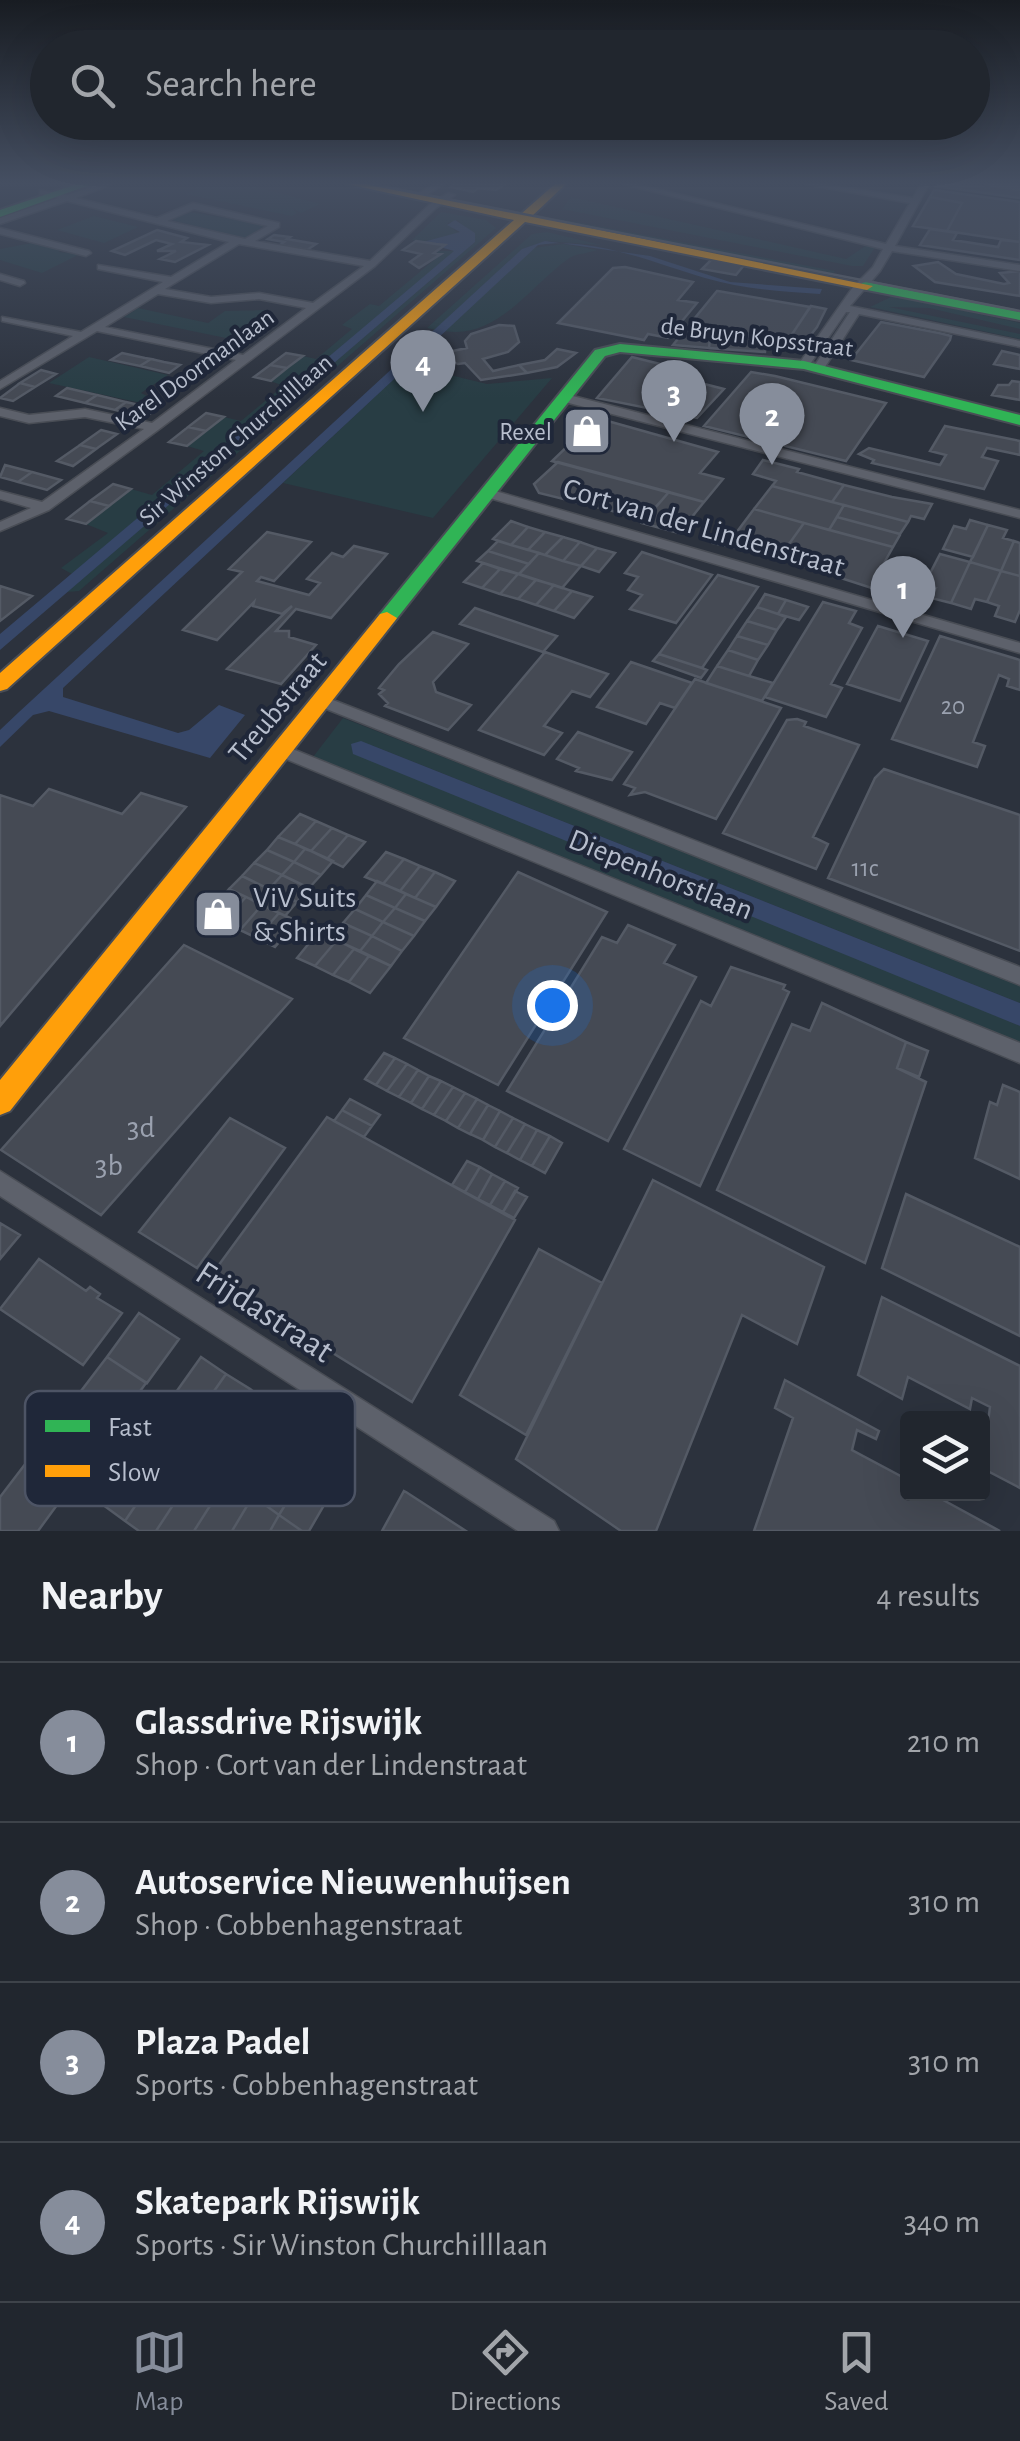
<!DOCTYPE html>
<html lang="en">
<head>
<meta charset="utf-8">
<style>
	:root { --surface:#21262e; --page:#292e36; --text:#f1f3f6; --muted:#a2a5aa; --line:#3e434a; --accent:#868d9b }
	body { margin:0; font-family:"Alegreya Sans",sans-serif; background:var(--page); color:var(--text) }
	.controls { position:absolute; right:30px; bottom:30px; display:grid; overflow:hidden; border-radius:10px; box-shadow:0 10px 40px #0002 }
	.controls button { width:90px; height:90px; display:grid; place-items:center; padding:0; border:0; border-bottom:2px solid var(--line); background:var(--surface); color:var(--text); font:50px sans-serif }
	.you { position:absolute; left:552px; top:1005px; width:35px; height:35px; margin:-25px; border:8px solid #fff; border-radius:50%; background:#1a73e8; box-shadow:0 0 0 15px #1a73e833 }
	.badge { display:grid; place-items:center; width:65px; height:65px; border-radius:50%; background:var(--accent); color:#fff; font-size:32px; font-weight:700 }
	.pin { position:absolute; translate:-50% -82px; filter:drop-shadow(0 2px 5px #0008) }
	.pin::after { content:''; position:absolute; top:52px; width:35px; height:30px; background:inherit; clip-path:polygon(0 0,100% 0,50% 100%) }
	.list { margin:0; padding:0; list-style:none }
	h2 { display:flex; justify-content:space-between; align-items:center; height:130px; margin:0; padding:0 40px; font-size:42px }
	h2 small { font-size:32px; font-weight:400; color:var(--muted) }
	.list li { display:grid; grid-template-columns:65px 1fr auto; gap:30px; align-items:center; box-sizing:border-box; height:160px; padding:0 40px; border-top:2px solid var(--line) }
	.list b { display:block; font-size:38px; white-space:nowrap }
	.list p { margin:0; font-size:32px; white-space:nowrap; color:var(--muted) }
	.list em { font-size:32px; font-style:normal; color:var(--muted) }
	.icon { flex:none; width:55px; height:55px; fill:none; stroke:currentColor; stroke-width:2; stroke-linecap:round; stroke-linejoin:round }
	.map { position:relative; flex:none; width:1020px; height:1531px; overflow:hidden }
	.search { position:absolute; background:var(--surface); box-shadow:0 10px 40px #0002; left:30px; right:30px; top:30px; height:110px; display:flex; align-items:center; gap:25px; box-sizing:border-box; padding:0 35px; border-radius:55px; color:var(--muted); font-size:38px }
	.sheet { height:770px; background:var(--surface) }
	nav { display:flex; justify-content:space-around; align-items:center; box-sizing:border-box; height:140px; border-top:2px solid var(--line); background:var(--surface); font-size:28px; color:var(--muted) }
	nav a { display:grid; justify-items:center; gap:5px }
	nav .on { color:var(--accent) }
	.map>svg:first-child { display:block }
</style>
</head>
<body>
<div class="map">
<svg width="1020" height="1531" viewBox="0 0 1020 1531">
	<rect width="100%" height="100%" fill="#2c323d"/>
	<path fill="#283d44" d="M197 184 256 187 320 204 301 213 292 208 297 213 292 216 185 194 195 190Z
		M571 197 846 259 870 243 877 244 863 266H852L562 209Z
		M190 212 266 225 246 238 171 220Z
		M441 212 486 220 496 228 79 591 67 592 475 242 458 220 447 223 458 233 423 242 412 240Z
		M94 216 138 227 104 243 57 230Z
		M560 219 835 271 831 276 551 225Z
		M547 232 601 245 545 241 522 249 435 330 427 328 532 234Z
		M37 242 62 249 58 252 80 254 42 273 0 260V249Z
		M563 244 597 250C587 254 576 253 568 259 529 287 497 340 444 331L533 248Z
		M436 251H455L72 574 61 568 108 533 86 524 131 489 152 495 204 451 187 446 224 417 241 421 283 386 271 381 303 356 316 359 352 329 342 325 370 304 379 306 440 255Z
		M893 296 1020 323V329L929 308 889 307 1020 334V339L870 307Z
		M138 308 208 323 225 311 269 310 226 338 124 317Z
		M89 357 168 375 141 393 149 397 141 403 49 383Z
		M409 365 487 384 552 378 433 518 283 483 399 374 417 377Z
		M343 718 1020 982V1003L371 745 1020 1026V1048L313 757Z"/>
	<path fill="#374768" d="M455 220 475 233V242L0 650V634L454 251 423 242 460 232 447 225Z
		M545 241 650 256 730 282 822 289 820 294C782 292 742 289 705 278 654 263 592 236 538 245L63 688V697L178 733 189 730 219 705 245 715 210 758 49 711 33 715 0 747V730L19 712 522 249Z
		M361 741 1020 1003V1026L353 754 351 744Z"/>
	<path fill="#454a54" stroke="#545a65" stroke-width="2.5" d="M455 184H505L496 190 478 188 473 192 451 187Z
		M938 184 1020 190V198L936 186Z
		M934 190 1020 202V242L947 231 962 203 930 197Z
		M930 197 962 203 947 231 913 226Z
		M930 229 957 233 953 240 998 247 1001 240 1020 242V260L920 245Z
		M157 230 187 238 181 242 208 245 175 262 160 259 176 251H157L172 244 156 240 125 255 112 251Z
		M274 235 290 237 287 239 316 244 307 250 280 245 284 242 268 239Z
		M416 241 436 244 445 245 434 253 441 254 419 268 410 262 421 254 403 250Z
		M712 259 745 264 736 275 702 269Z
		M938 262 956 274 1004 284 1009 283 1000 273 1020 271V296L935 282 914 266Z
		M625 267 693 282 678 300 697 303 668 338 648 334 644 340 558 323 613 268Z
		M717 291H718L810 307 787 342 690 324Z
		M811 306 826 309 817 327 802 346 786 343Z
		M881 322 939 333 951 336 950 340 924 377 851 360Z
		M690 324 711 328 709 348 673 345Z
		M499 325 514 326 519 342 508 352 483 359 493 371 519 365 527 373 481 380 465 363 458 364 438 354 467 348 465 341 471 334Z
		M711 328 766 340 765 352 709 348Z
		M557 349 576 353 557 367 527 373 519 365 545 360Z
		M1002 351 1020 355V369L994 364Z
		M122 353 145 358 151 359 140 366 111 360Z
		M286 353 303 356 287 368 270 365Z
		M632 357 672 367 665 374 724 389 697 418 597 398Z
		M151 359 164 362 180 365 169 373 140 366Z
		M270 365 287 368 271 381 254 377Z
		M41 370 56 374 35 387 20 383Z
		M751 372 775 376 886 403 846 461 704 426Z
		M1012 381 1020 382V400L992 395 998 385H1009Z
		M20 383 35 387 13 401 0 398Z
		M67 388 97 395 85 403 56 396Z
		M97 395 126 402 115 410 85 403Z
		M126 402 157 409 145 417 115 410Z
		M206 413 224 417 206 431 188 427Z
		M597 418 718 452 700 473 723 479 704 502 552 461 574 440 568 438 589 419Z
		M945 426 1020 441V455L987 448 982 457 998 461 984 489 872 463 874 460 859 454 869 448 940 465 946 455 930 451Z
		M188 427 206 431 187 446 169 442Z
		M101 430 117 434 96 449 80 445Z
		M80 445 96 449 73 466 57 461Z
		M763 460 799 469 797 472 844 485 832 502 772 486 776 481 753 474Z
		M558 462 669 492 645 519 539 493 534 484Z
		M5 465 32 472 18 482 0 477Z
		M32 472 61 480 47 490 18 482Z
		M113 484 131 489 109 506 90 501Z
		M844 485 892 497 932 504 924 519 911 516 908 522 832 502Z
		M772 486 832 502 844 505 829 530 754 509Z
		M669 492 704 502 679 533 642 523Z
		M90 501 109 506 86 524 67 519Z
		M844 505 908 522 900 534 837 517Z
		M754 509 804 523 779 558 713 543 724 530 736 533Z
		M837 517 900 534V535L893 547 829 530Z
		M970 520 988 525 973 557 943 549 954 526 966 529Z
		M511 521 528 527 511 545 493 539Z
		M804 523 893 547 878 574 892 578 884 592 779 558Z
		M988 525 1007 530 1003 538 1014 541 1001 571 970 562Z
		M528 527 545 532 528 550 511 545Z
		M267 532 311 542 274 581 261 577 257 581 309 595 320 583 307 579 332 553 343 557 354 546 387 554 331 618 296 609 276 631H289V637L316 645 281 684 227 669 292 606 282 614 253 606 254 602 217 640 183 630 242 572 229 569Z
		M545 532 563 537 545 555 528 550Z
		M563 537 580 542 563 561 545 555Z
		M498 541 511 545 539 553 529 564 488 551Z
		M1014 541 1020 543V576L1001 571Z
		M580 542 597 548 581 566 563 561Z
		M597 548 615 553 599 572 581 566Z
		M488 551 529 564 519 574 477 561Z
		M642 552 712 575 676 623 630 609 642 595 628 590 638 577 625 573Z
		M539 553 563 561 581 566 562 588 519 574Z
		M940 554 970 562 951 603 931 598 936 588 924 585Z
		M970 562 1001 571 987 602 975 599 971 609 951 603Z
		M483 563 500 569 482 588 464 582Z
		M500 569 518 574 500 594 482 588Z
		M1001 571 1020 576V610L1015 622 995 616 999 606 987 602Z
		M518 574 536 580 518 599 500 594Z
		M718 575 758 587 702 668 659 654Z
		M536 580 554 585 536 605 518 599Z
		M554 585 572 591 554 611 536 605Z
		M0 586 32 596 0 621Z
		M572 591 592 597 574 618 554 611Z
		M765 594 786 600 778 614 757 607Z
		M786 600 808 607 799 620 778 614Z
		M823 602 856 611 849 623 862 628 831 684 842 688 826 717 765 697Z
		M757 607 778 614 786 617 777 630 747 621Z
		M475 608 557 636 543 652 460 624Z
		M747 621 777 630 768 645 737 636Z
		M878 626 928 641 900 701 847 684Z
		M433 632 468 644 433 682 436 692 471 705 448 730 385 706 388 703 379 694 384 690 379 688 399 664Z
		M737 636 768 645 758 660 728 650Z
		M940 636 1020 660V690L1007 686 1009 679 999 675 973 742 985 746 977 767 892 739Z
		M728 650 758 660 749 676 717 666Z
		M545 652 608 674 590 697 572 691 544 726 562 733 544 755 479 730Z
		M659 654 702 668 707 670 701 678 653 661Z
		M631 662 692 683 675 708 660 703 646 724 597 707Z
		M717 666 749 676 773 683 762 701 706 683Z
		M695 679 781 708 716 819 645 792 630 795 635 788 624 784Z
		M797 719 806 722 804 726 859 745 813 837 828 844 816 869 723 833 787 720Z
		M578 732 632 752 612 780 576 771 579 768 557 759Z
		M884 769 1020 815V951L828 878 875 778Z
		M49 789 122 814 141 793 186 807 0 1026V795L33 806Z
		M300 814 316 821 295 844 278 837Z
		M316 821 332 828 311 851 295 844Z
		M332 828 348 835 327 859 311 851Z
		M348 835 365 842 343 867 327 859Z
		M278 837 295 844 305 849 294 862 267 850Z
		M305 849 311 851 333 861 321 875 294 862Z
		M267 850 294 862 282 875 254 863Z
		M386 852 404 859 383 884 365 877Z
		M404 859 420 866 400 891 383 884Z
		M294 862 321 875 309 888 282 875Z
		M254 863 282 875 269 889 242 876Z
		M420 866 435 872 415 898 400 891Z
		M435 872 455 881 436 907 415 898Z
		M518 872 607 912 498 1085 404 1038Z
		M282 875 309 888 297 902 269 889Z
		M242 876 269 889 257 902 229 889Z
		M377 881 406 894 395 908 366 895Z
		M229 889 246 897 223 922 206 914Z
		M269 889 297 902 285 916 257 902Z
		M406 894 436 907 425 921 395 908Z
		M366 895 395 908 383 922 355 909Z
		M246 897 262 905 240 930 223 922Z
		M262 905 279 913 257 938 240 930Z
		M395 908 425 921 414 936 383 922Z
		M355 909 383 922 372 936 343 923Z
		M279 913 297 921 275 947 257 938Z
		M383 922 414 936 402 951 372 936Z
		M343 923 372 936 360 951 331 938Z
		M628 925 675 945 664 963 696 977 608 1141 507 1091 602 937 617 943Z
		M319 931 337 940 315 966 297 958Z
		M372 936 402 951 391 966 360 951Z
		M337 940 354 949 333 975 315 966Z
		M184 945 292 999 101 1215 1 1150Z
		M354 949 369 956 349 982 333 975Z
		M369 956 391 966 370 993 349 982Z
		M731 967 785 985 783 989 789 992 700 1186 624 1149 701 1001 711 1006Z
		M822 1003 906 1042 897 1068 926 1082 865 1263 717 1190 792 1024 810 1031Z
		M906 1042 928 1051 919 1077 897 1068Z
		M384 1053 395 1058 376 1085 365 1079Z
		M395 1058 407 1064 387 1091 376 1085Z
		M407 1064 418 1070 399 1097 387 1091Z
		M418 1070 429 1076 411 1103 399 1097Z
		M429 1076 441 1081 422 1109 411 1103Z
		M441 1081 453 1087 434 1115 422 1109Z
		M1003 1085 1020 1092V1179L975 1158 990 1102 997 1105Z
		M453 1087 465 1093 446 1121 434 1115Z
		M465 1093 477 1099 458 1128 446 1121Z
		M350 1099 380 1115 372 1126 342 1110Z
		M477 1099 488 1105 470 1134 458 1128Z
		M488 1105 500 1111 483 1140 470 1134Z
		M342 1110 372 1126 364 1137 334 1121Z
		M500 1111 513 1118 495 1147 483 1140Z
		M327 1117 515 1220 412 1402 210 1277Z
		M230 1118 285 1148 197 1268 139 1232Z
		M513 1118 525 1124 507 1153 495 1147Z
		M525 1124 537 1130 520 1160 507 1153Z
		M537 1130 550 1136 532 1166 520 1160Z
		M550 1136 562 1143 545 1173 532 1166Z
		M467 1161 480 1167 465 1192 452 1185Z
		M480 1167 492 1174 478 1199 465 1192Z
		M492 1174 505 1181 490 1205 478 1199Z
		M653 1180 824 1267 797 1344 742 1315 656 1531H621L516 1459Z
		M505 1181 518 1188 503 1212 490 1205Z
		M515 1191 527 1197 514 1218 503 1212Z
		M906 1194 1020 1247V1336L882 1268Z
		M0 1223 20 1235 0 1259Z
		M539 1249 602 1283 526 1435 460 1395Z
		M39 1259 86 1291 90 1287 100 1294 97 1298 122 1313 83 1365 0 1309Z
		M882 1297 1020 1366V1488L982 1468 990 1407 972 1398 970 1409 908 1377 902 1399 858 1375Z
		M139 1313 179 1339 147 1383 107 1357Z
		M107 1357 146 1383 38 1531H0V1497Z
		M201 1357 226 1374 177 1444 152 1426Z
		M226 1374 250 1389 202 1461 177 1444Z
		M785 1380 879 1431 876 1439 857 1430 852 1450 908 1480V1494H932L1000 1531H754L793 1418 775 1408Z
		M250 1389 274 1406 227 1479 202 1461Z
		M299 1422 325 1439 279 1515 253 1496Z
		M152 1426 177 1444 125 1521 99 1502Z
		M325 1439 352 1457 309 1531H302L279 1515Z
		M177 1444 202 1461 156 1531H139L125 1521Z
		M202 1461 227 1479 194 1531H156Z
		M227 1479 253 1496 232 1531H194Z
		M404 1491 406 1492 466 1531H382Z
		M253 1496 279 1515 270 1531H232Z
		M279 1515 302 1531H270Z"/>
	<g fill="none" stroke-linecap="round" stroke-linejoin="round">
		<g stroke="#494d55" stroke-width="3">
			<path id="street" d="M101 184H112L76 198 157 218 193 203 279 223V227L255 241 370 261 430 204 448 193 455 195 436 208 375 266 158 430 49 510 0 531V522L31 508 0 499V491L42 502 144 429 85 417 29 423 0 416V408L29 415 85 409 152 423 236 360 97 331 0 389V381L73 336 2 321V317L81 332 163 282 98 269V265L171 277 229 242 67 201 0 224V218L58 198 40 194V190L67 195ZM194 209 268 226 245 239 167 221ZM239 244 364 266 313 303 259 293 211 297 165 289ZM158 294 211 303 259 299 306 308 243 355 105 327Z
				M434 184H444L420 199 413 197Z
				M623 184H636L886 244 910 203 805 184H823L913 198 921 184H929L895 246 1020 265V271L892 251 880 271 850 306 1020 341V347L859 314 823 370H815L813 368 850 312H846L808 367H800L798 365 853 287 873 267 883 249Z
				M986 184 1020 185V191L990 187Z
				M0 228 89 251 91 253 86 256 0 234Z
				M0 274 24 281 25 283 20 286 0 280Z
				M565 394 1020 510V518L561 401 559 398Z
				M488 489 1020 643V653L483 496 481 493Z
				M320 695 1020 967V985L314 704 312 700Z
				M280 744 1020 1043V1063L274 754 271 750Z
				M0 1171 554 1521 559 1531H518L0 1196Z"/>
		</g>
		<g stroke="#494d55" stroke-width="4">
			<path id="fast" d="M77 184H92L0 217V210Z
				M867 282 1020 312V320L862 289V283Z
				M620 344 804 361 1020 415V425L804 369 620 352 605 356 394 622H380L377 618 380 614 595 350Z"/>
		</g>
		<g stroke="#494d55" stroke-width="4">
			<path id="slow" d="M347 184H367L521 214 555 184H566L532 216 873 286 867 290 525 222 7 689 0 691V673L514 220Z
				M387 612 397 618 394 622 10 1111 0 1115V1080L380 614Z"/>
		</g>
		<use href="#street" fill="#5d616b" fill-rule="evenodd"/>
		<use href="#fast" fill="#30b455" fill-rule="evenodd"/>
		<use href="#slow" fill="#ff9f0a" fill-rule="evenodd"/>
		<path stroke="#5b6068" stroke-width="2.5" d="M370 184 1020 311"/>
	</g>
	<linearGradient id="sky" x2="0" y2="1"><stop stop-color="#181c22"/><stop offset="0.46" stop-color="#454f62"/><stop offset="1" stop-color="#454f62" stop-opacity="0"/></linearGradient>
	<rect width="1020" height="398" fill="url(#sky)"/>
	<defs>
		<g id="shop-square" transform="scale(2.5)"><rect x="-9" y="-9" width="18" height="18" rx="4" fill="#868d9b" stroke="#1f2739"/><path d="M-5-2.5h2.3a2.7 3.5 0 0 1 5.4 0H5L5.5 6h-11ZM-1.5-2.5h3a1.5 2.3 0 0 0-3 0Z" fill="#fff"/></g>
	</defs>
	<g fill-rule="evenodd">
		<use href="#shop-square" x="587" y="431"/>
		<use href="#shop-square" x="218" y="914"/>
	</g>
	<g text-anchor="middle" stroke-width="8" stroke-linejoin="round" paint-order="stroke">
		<g font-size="25" fill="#b7becd" stroke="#1f2739">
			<text transform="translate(757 336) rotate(7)" y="9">de Bruyn Kopsstraat</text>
			<text transform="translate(194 369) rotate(-36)" y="9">Karel Doormanlaan</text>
			<text transform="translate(235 439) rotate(-41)" y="9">Sir Winston Churchilllaan</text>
		</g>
		<g font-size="25" fill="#b7becd" stroke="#1f2739" text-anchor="end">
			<text x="552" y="440">Rexel</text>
		</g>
		<g font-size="25" fill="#9aa1af">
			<text x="953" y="714">20</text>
			<text x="865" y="876">11c</text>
		</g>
		<g font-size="30" fill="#b7becd" stroke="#1f2739">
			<text transform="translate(704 527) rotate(16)" y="10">Cort van der Lindenstraat</text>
			<text transform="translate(277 707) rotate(-50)" y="10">Treubstraat</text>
			<text transform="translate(661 874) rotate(22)" y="10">Diepenhorstlaan</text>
		</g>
		<g font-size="30" fill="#b7becd" stroke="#1f2739" text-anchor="start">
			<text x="253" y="907">ViV Suits<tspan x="253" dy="34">&amp; Shirts</tspan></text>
		</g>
		<g font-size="30" fill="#9aa1af">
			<text x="141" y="1137">3d</text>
			<text x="109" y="1175">3b</text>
		</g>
		<g font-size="35" fill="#b7becd" stroke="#1f2739">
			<text transform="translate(265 1311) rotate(33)" y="12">Frijdastraat</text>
		</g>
	</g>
	<rect x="25" y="1391" width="330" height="115" rx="15" fill="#1f2739" stroke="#4d5465" stroke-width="2.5"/>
	<rect x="45" y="1420" width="45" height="12" fill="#30b455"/>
	<rect x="45" y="1465" width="45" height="12" fill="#ff9f0a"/>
	<g font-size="28" fill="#b7becd">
		<text x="108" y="1436">Fast</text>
		<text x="108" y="1481">Slow</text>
	</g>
</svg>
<div class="controls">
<button><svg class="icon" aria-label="layers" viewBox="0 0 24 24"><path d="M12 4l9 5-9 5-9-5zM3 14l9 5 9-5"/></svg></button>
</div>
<div class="you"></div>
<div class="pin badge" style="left:903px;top:638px">1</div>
<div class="pin badge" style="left:772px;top:465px">2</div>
<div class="pin badge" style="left:674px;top:442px">3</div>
<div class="pin badge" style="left:423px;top:412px">4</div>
<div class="search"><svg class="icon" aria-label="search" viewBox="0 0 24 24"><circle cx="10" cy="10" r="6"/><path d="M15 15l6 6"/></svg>Search here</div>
</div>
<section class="sheet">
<h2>Nearby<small>4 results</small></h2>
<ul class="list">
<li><span class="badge">1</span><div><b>Glassdrive Rijswijk</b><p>Shop · Cort van der Lindenstraat</p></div><em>210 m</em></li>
<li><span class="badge">2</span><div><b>Autoservice Nieuwenhuijsen</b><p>Shop · Cobbenhagenstraat</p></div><em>310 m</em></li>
<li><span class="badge">3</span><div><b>Plaza Padel</b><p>Sports · Cobbenhagenstraat</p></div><em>310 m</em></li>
<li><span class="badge">4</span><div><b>Skatepark Rijswijk</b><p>Sports · Sir Winston Churchilllaan</p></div><em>340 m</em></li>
</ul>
</section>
<nav>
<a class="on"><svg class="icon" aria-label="map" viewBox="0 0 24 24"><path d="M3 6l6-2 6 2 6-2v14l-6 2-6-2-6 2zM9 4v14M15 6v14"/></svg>Map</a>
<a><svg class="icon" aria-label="directions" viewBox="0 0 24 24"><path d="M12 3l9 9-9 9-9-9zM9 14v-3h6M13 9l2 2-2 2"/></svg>Directions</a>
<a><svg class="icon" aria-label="saved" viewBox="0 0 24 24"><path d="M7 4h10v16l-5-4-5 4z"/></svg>Saved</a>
</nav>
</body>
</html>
